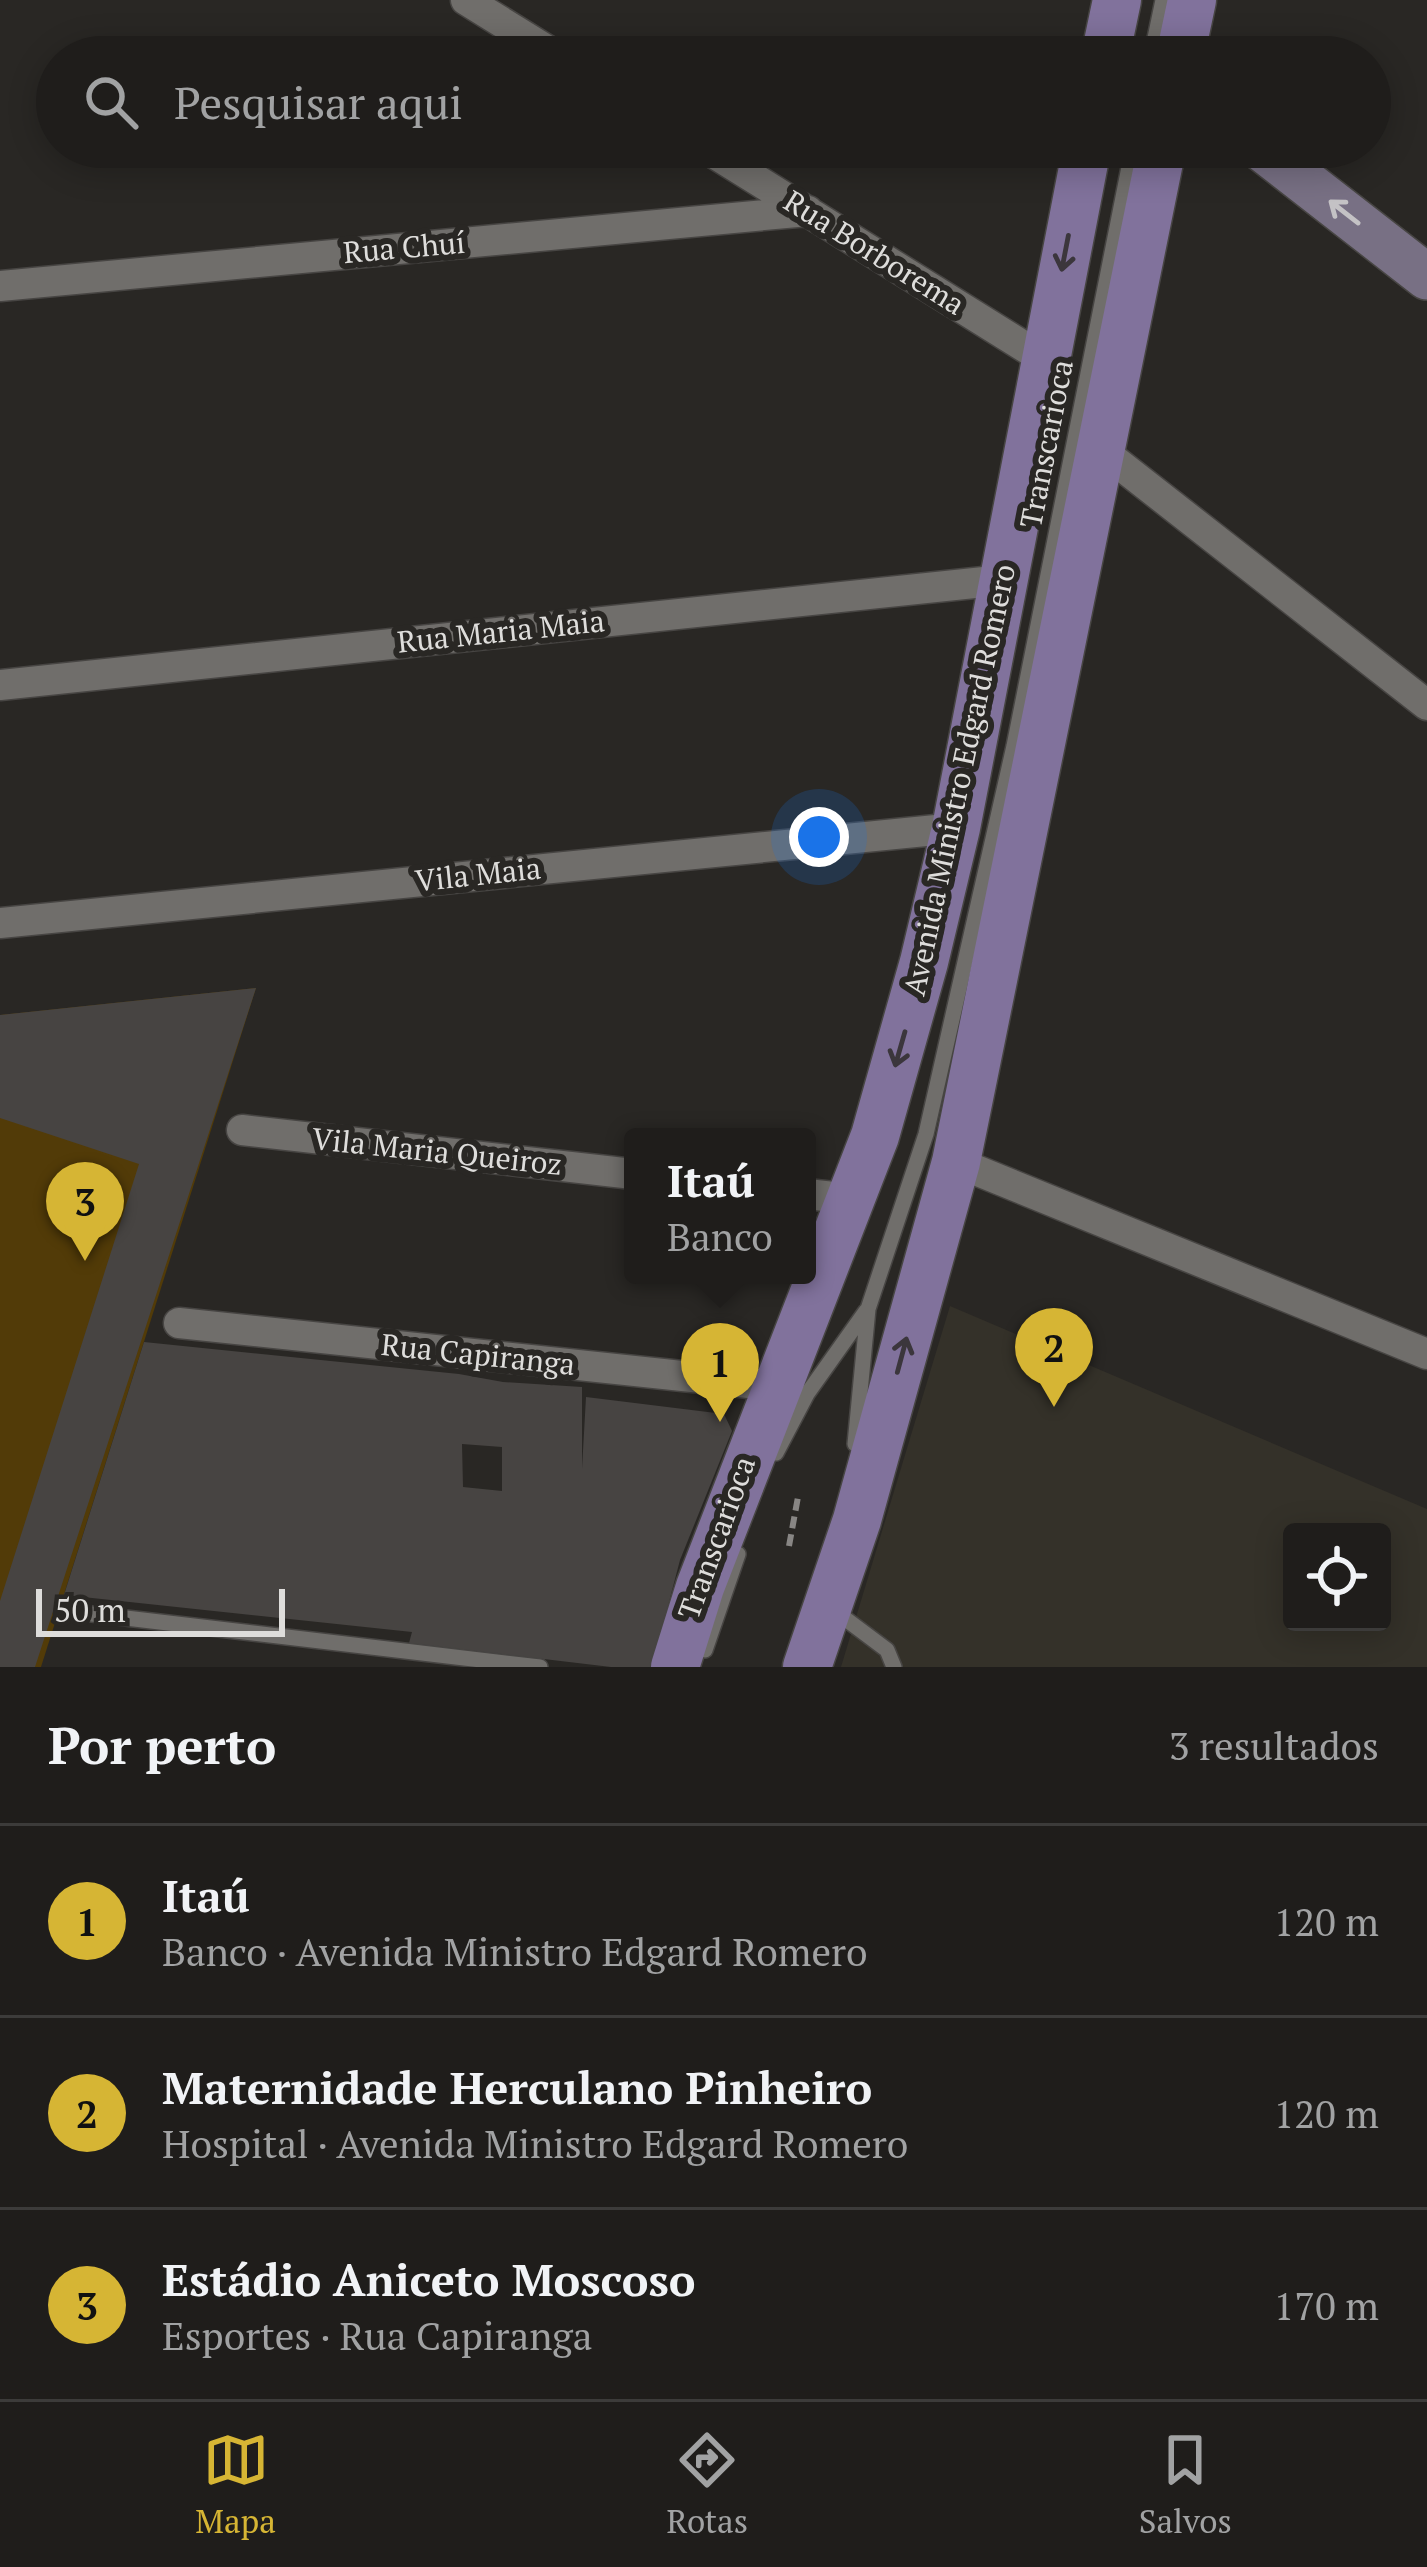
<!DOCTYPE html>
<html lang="pt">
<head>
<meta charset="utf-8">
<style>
	:root { --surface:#1f1d1b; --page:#272624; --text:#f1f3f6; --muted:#a1a2a3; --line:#3c3b3a; --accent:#d6b534 }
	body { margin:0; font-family:"PT Serif",serif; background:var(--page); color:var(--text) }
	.controls { position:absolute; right:36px; bottom:36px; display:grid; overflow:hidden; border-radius:12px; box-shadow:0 6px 30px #0003 }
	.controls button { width:108px; height:108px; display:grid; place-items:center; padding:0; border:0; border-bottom:3px solid var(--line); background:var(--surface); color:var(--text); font:60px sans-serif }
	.scale { position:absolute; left:36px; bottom:30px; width:249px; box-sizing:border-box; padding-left:12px; border:6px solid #dedddb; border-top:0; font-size:33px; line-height:42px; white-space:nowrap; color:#dedddb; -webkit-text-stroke:9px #292724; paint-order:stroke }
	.you { position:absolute; left:819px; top:837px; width:42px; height:42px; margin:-30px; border:9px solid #fff; border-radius:50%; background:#1a73e8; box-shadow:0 0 0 18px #1a73e833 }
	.badge { display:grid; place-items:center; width:78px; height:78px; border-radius:50%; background:var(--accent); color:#111; font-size:39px; font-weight:700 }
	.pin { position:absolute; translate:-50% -99px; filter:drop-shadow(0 3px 6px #0008) }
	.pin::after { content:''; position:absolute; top:63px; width:42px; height:36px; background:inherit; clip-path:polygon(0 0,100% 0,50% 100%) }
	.popup { position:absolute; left:624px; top:1128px; width:192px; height:156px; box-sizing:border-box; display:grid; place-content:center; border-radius:12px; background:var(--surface); filter:drop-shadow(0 3px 9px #0005); font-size:39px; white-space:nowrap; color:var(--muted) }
	.popup b { font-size:45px; color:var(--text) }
	.popup::after { content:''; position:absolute; left:50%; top:100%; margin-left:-24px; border:24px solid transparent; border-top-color:var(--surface) }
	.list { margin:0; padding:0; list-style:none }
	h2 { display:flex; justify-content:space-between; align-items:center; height:156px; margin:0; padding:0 48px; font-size:51px }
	h2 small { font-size:39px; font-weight:400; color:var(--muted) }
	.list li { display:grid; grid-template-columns:78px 1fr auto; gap:36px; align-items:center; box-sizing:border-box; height:192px; padding:0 48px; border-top:3px solid var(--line) }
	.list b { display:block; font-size:45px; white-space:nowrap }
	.list p { margin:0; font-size:39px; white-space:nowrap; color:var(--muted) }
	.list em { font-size:39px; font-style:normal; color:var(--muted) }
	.icon { flex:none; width:66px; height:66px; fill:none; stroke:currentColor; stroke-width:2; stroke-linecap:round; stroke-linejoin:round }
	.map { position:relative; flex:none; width:1427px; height:1667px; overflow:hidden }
	.search { position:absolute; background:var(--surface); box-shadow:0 6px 30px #0003; left:36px; right:36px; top:36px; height:132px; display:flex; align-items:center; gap:30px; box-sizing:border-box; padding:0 42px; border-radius:66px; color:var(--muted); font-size:45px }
	.sheet { height:732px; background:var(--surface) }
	nav { display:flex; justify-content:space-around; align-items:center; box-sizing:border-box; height:168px; border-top:3px solid var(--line); background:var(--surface); font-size:33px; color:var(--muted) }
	nav a { display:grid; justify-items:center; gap:6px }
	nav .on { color:var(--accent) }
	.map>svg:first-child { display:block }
</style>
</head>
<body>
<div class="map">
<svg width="1427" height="1667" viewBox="0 0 1427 1667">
	<rect width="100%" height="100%" fill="#292724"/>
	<path fill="#343129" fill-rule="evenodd" d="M950 1306 1427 1509V1667H841ZM1292 1532H1382V1622H1292Z"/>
	<path fill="#523b08" d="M256 988 41 1667H0V1015Z"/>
	<path fill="#474442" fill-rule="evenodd" d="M256 988 35 1667H0V1601L139 1164 0 1118V1015Z
		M144 1342 459 1374 503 1382 582 1387V1469L586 1397 724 1414 732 1431 680 1560 652 1667H611L409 1643 412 1632 64 1595ZM462 1444 502 1447V1491L463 1487Z"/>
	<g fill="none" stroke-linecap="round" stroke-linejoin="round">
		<g stroke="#474543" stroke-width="18">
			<path id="lane" d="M1151 57 1163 0
				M855 1444 868 1309 926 1134 1014 746 1133 147
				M776 1453 807 1394 866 1311
				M835 1611 887 1650 894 1667
				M92 1614 540 1667
				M705 1650 738 1554"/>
		</g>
		<g stroke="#474543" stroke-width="33">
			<path id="street" d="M466 0 558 57
				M704 147 1044 359
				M0 286 808 211
				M1100 449 1427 705
				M0 685 1003 580
				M0 923 956 828
				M242 1130 633 1174
				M956 1162 1427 1354
				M807 1194 851 1199
				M179 1323 777 1386"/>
		</g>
		<g stroke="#474543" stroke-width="48">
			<path id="secondary" d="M1260 147 1427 277"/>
		</g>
		<g stroke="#474543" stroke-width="51">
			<path id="primary" d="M1105 57 1117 0
				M1180 57 1192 0
				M675 1667 700 1587 875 1136 924 962 956 828 1087 147
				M807 1667 857 1520 956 1162 1162 147"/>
		</g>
		<path stroke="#888684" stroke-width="6" stroke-dasharray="12 6" stroke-linecap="butt" d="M789 1546 798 1497"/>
		<use href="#lane" stroke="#706e6b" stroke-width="15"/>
		<use href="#street" stroke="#706e6b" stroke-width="30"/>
		<use href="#secondary" stroke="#787084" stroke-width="45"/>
		<use href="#primary" stroke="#81729c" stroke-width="48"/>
	</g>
	<defs><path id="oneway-shaft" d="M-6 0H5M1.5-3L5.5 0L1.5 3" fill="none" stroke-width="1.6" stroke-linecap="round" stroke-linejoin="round" transform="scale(3)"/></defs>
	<use stroke="#c4c2c5" href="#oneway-shaft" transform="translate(1344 212) rotate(-142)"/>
	<g stroke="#3b363c">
		<use href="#oneway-shaft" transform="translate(1065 253) rotate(101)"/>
		<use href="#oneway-shaft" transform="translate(900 1049) rotate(106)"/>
		<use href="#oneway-shaft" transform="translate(902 1355) rotate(-75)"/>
	</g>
	<g text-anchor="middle" stroke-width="12" stroke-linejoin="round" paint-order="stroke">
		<g font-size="30" fill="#dedddb" stroke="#292724">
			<text transform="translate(404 248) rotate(-5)" y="10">Rua Chuí</text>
			<text transform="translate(874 253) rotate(32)" y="10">Rua Borborema</text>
			<text transform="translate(1047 444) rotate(-79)" y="10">Transcarioca</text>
			<text transform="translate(501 632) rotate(-6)" y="10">Rua Maria Maia</text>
			<text transform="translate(960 780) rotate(-78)" y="10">Avenida Ministro Edgard Romero</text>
			<text transform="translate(478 875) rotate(-6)" y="10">Vila Maia</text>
			<text transform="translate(437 1152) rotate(6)" y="10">Vila Maria Queiroz</text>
			<text transform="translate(478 1355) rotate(6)" y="10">Rua Capiranga</text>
			<text transform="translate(717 1538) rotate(-70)" y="10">Transcarioca</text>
		</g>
	</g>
</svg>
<div class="controls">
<button><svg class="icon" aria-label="locate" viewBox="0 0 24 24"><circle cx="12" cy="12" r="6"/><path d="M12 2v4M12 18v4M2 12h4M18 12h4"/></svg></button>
</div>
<div class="scale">50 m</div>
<div class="you"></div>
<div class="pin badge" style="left:720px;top:1422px">1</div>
<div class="popup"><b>Itaú</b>Banco</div>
<div class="pin badge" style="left:1054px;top:1407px">2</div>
<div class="pin badge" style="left:85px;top:1261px">3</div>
<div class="search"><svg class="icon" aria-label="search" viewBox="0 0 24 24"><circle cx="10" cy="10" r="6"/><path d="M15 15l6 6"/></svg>Pesquisar aqui</div>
</div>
<section class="sheet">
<h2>Por perto<small>3 resultados</small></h2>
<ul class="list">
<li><span class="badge">1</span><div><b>Itaú</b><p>Banco · Avenida Ministro Edgard Romero</p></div><em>120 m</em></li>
<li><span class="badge">2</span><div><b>Maternidade Herculano Pinheiro</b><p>Hospital · Avenida Ministro Edgard Romero</p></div><em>120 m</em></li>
<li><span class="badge">3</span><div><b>Estádio Aniceto Moscoso</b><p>Esportes · Rua Capiranga</p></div><em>170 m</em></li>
</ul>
</section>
<nav>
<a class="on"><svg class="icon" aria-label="map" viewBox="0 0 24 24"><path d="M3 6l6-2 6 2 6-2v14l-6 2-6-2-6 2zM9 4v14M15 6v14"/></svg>Mapa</a>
<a><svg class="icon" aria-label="directions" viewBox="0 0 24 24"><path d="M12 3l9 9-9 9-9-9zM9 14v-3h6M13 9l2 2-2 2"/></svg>Rotas</a>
<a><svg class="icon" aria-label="saved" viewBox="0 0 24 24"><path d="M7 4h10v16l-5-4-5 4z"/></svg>Salvos</a>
</nav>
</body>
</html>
